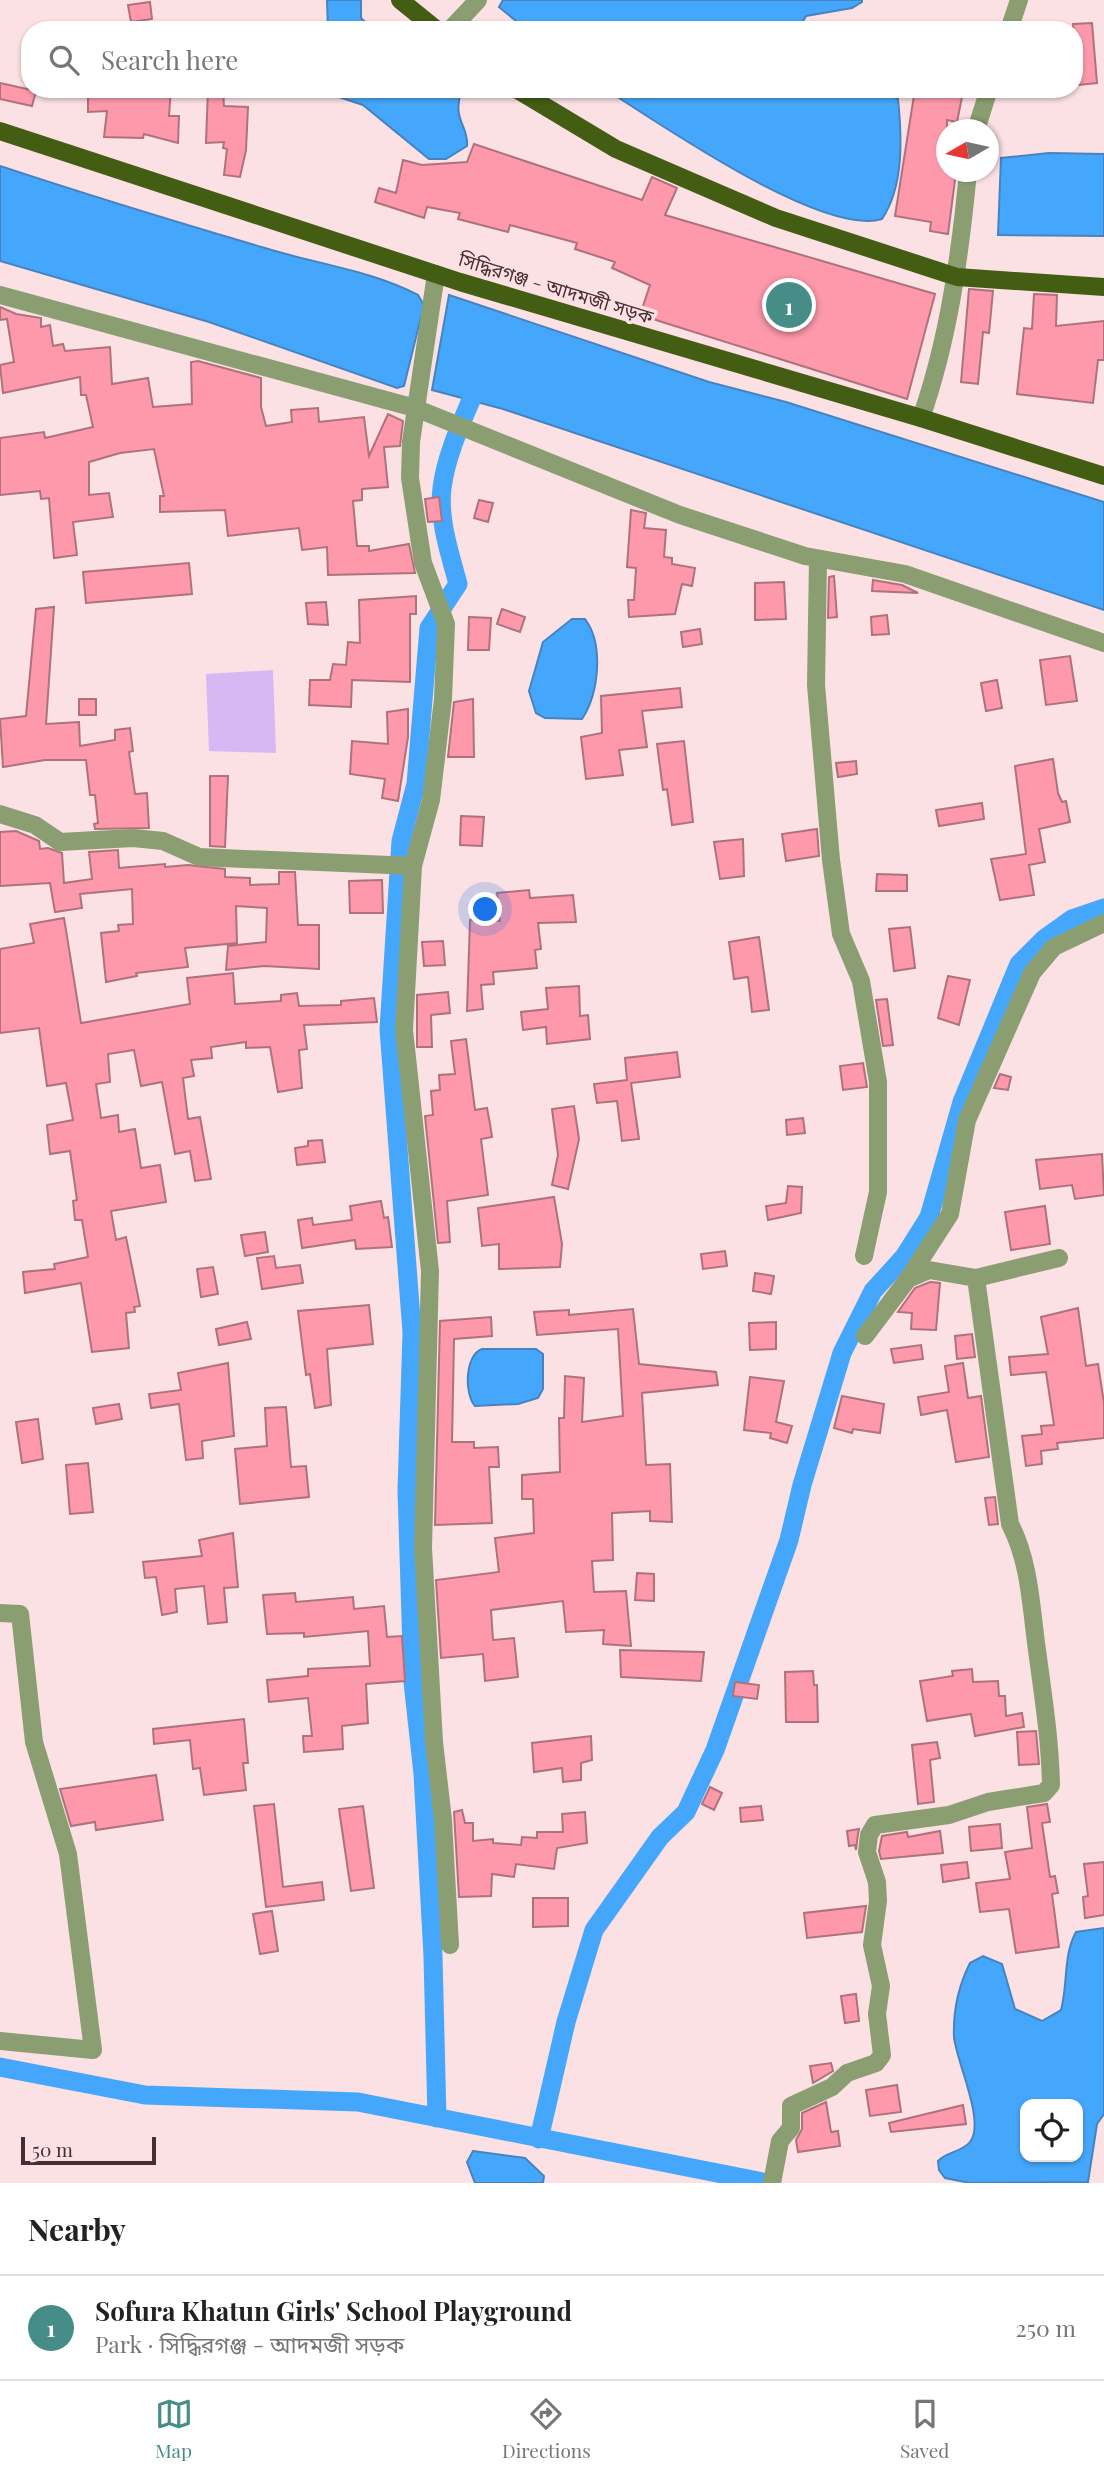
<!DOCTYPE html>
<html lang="en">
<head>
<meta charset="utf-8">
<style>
	:root { --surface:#fff; --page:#f6f6f6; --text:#222; --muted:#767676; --line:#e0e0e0; --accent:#468d87 }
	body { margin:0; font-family:"Playfair Display","Noto Sans Bengali",serif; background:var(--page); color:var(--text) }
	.controls { position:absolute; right:21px; bottom:21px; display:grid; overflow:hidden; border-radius:14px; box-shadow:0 2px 5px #0004 }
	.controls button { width:63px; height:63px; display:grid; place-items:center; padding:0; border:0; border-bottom:2px solid var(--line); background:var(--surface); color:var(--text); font:35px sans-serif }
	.compass { position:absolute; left:936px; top:119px; width:63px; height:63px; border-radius:50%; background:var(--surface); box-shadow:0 2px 5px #0004; rotate:261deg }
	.scale { position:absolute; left:21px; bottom:18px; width:135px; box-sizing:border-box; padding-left:7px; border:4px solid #472e32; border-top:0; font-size:19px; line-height:24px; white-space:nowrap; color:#472e32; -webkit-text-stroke:5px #fbe0e4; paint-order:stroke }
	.you { position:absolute; left:486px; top:910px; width:24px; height:24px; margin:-18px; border:5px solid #fff; border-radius:50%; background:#1a73e8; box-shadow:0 0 0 10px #1a73e833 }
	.badge { display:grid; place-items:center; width:46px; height:46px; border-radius:50%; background:var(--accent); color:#fff; font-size:23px; font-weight:700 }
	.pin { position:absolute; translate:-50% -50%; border:4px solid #fff; box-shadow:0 2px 7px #0006 }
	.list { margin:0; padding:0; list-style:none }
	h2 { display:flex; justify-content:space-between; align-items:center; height:91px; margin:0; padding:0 28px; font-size:30px }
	h2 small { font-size:23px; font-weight:400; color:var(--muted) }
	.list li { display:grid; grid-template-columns:46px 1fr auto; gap:21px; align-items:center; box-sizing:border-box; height:105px; padding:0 28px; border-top:2px solid var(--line) }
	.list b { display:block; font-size:26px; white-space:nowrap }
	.list p { margin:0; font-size:23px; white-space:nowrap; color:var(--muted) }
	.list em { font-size:23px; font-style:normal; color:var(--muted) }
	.icon { flex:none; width:38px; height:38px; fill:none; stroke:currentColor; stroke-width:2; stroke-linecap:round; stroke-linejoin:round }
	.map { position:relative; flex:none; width:1104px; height:2183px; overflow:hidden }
	.search { position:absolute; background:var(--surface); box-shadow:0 2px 5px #0004; left:21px; right:21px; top:21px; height:77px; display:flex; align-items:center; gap:18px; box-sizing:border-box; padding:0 24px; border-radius:28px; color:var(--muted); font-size:26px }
	.sheet { height:196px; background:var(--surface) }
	nav { display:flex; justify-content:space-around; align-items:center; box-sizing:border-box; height:98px; border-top:2px solid var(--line); background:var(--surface); font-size:19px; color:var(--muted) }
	nav a { display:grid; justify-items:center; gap:4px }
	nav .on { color:var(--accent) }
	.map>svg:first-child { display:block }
</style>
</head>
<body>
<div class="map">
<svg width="1104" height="2183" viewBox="0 0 1104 2183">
	<rect width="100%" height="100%" fill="#fbe0e4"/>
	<path fill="#d7b8f4" d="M273 670 276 753 209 751 206 674Z"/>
	<path fill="#45a7fb" stroke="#4683bf" stroke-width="2" fill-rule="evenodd" d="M327 0H361V18L373 30H328Z
		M503 0H862V2L852 8 806 16 798 30H527L499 7Z
		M310 89H462C451 121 469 125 467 146L446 159H429L363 105 336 96H316Z
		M605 89 885 92 898 99C902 138 904 186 882 219 822 237 659 123 605 89Z
		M1049 153 1104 154V236L998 235 1001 158Z
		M0 166C88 195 176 222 265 248 316 264 370 270 418 295L424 305 404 386 397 388 209 322 0 261Z
		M449 295 709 382 786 402 1104 502V610L503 409 432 390Z
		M572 619H585C604 644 599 693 582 719L545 718 536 713 529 691 543 642Z
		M482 1349H536L543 1354V1389L538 1398 518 1404 475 1406C464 1393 465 1355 482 1349Z
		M1104 1928V2114L1097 2124 1088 2182 970 2183 945 2178 939 2170 938 2161C946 2152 962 2152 970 2142 986 2122 956 2061 954 2037 953 2012 959 1985 970 1963L983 1956 1002 1964 1015 2009 1042 2021 1061 2010C1068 1985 1063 1955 1076 1932ZM1025 2104H1078V2157H1025Z
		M473 2151 525 2158 544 2176 543 2183H475L467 2162Z"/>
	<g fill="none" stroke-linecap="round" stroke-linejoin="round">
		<path stroke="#45a7fb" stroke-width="19" d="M0 2067 145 2095 358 2102 768 2183
			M437 2118 433 1956 423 1774 413 1682 407 1490 412 1332 389 1029 401 841 416 784 429 628 458 584C450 554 438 519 442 488 447 449 467 412 481 376
			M539 2139 566 2022 594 1930 660 1837 686 1812 715 1750 789 1540 802 1485 842 1353 873 1291 904 1257 929 1217 962 1102 1019 964 1044 939 1072 919 1104 908"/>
	</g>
	<path fill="#fe99ac" stroke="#ae727d" stroke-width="2" d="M150 2 152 19 131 22 128 5Z
		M1092 23 1097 83 1078 85 1073 24Z
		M0 83 36 91 32 106 0 99Z
		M88 89H105V93L171 89 169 116H179L178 143 144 134 143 138 104 137 107 111 88 112Z
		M208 89H223L224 106 248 107 246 150 240 177 224 175 227 149 223 148 224 142 206 143Z
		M915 89 963 92 957 122 947 120V172H956L948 234 930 231 931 222 895 216Z
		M474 144 642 200 652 177 677 188 665 215 935 294 907 399 640 315 650 285 612 268 615 262 575 249 577 243 510 225 508 232 458 219 460 213 427 207 424 218 375 202 379 188 396 193 403 160 422 165 467 162Z
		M969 289 993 291 989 333 983 332 978 384 961 382Z
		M1034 294 1057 295 1056 326 1104 321V360H1098L1093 403 1017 394 1024 328 1032 329Z
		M0 307 16 314 41 318V327L50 325 53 346 63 344 65 351 110 347 112 384 148 378 153 407 192 404 191 362 198 361 261 378V407L266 426 292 422 291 410 318 408 319 422 364 417 369 456 388 414 403 421 400 446 384 447 388 487 362 489V500L353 501 357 546H369V551L409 544 415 573 328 575 327 547 302 550 299 528 228 536 225 510 160 512V496H164L154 449 120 453 89 462V495L109 493 113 517 73 522 77 555 54 558 49 498 41 499 40 491 0 495V438L44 432 45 438 93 427 86 395H81L80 377 3 393 0 365 14 362 7 319 0 320Z
		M439 497 442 521 428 522 425 499Z
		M479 500 493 503 488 522 474 518Z
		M631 510 646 513 644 528 666 530 664 557 672 558V564L695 568 692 586 682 584 675 614 629 617 628 600H634L636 568 627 567Z
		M189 563 192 594 86 603 83 572Z
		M834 576 837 617 828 618 829 577Z
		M873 580 902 585 918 593 872 591Z
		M784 582 786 619 755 620V583Z
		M416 596V614H410V682L352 680 351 707 309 705 310 680H330L333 664 346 665 348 642 360 643 359 600Z
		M326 602 328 625 308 624 306 603Z
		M54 607 46 724 79 722 80 746 115 740V730L130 728 133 751 129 752 135 794 147 793 149 828 95 829 94 824 98 823 95 795H90L86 760H45L3 767 0 719 26 716 36 609Z
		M502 609 525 617 520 632 497 624Z
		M887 615 889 634 872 635 871 617Z
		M469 617 491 618 489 650H468Z
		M700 629 702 644 683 647 681 632Z
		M1070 656 1077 701 1046 705 1040 660Z
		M997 680 1002 708 986 711 981 683Z
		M680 688 682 707 642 711 647 747 619 750 623 775 586 779 581 737 602 733 601 696Z
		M79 699H96V715H79Z
		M473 699 474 757H448L454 702Z
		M408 709V737L398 801 382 798 385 779 350 774 352 741 388 744 387 712Z
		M684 741 693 822 672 825 667 789 663 790 657 744Z
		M1053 759 1058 793 1062 802 1066 801 1070 822 1039 829 1045 862 1029 865 1034 895 1000 900 991 859 1026 854 1015 766Z
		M856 761 857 774 838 777 836 763Z
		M210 776H228L225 847 210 846Z
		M982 803 984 819 939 826 936 810Z
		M461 816 484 817 482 846 460 845Z
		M817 829 819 856 786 861 782 834Z
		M16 831 39 841 40 849 48 848 62 853 64 883 92 879 89 852 118 850 119 868 165 864V867L188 865 225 869V877L250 878V885L279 884V872H295L298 925H319V969L264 966 226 970 228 946 266 942 267 908 236 906 237 943 185 948 188 967 136 973 137 976 106 982 101 933 119 931 118 925 133 924 132 889 80 894 82 908 55 912 50 883 0 886V832Z
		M743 839 744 876 720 879 714 842Z
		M877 874 907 875V891H876Z
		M382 880 383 913H350L349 881Z
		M529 890 530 898 573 895 576 922 538 923 541 949 535 950 537 968 493 972 494 984 481 985 483 1009 467 1011 470 920 500 921 497 893Z
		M64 918 81 1023 190 1004 187 978 233 973 235 1004 281 1001V995L297 993 299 1006 341 1005V1001L374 998 377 1022 304 1025 307 1049 299 1050 302 1088 278 1092 270 1047 246 1048V1042L211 1047 212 1058 191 1060 194 1076 183 1078 188 1119 200 1117 211 1179 195 1181 190 1151 175 1154 162 1082 141 1086 134 1050 108 1054 110 1082 96 1084 101 1118 118 1115 119 1132 135 1129 141 1168 160 1165 166 1202 111 1211 116 1240 126 1237 140 1306 134 1307 135 1312 126 1313 129 1348 92 1352 81 1283 25 1293 23 1272 55 1269 54 1264 88 1257 82 1220H75L73 1201 77 1200 70 1151 50 1154 47 1125 73 1120 66 1083 47 1086 39 1028 0 1033V949L34 943 30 924Z
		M910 927 915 968 894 971 889 929Z
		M759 937 769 1010 752 1012 748 977 734 979 729 942Z
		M443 941 445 965 424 966 422 942Z
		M948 976 970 980 959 1025 938 1018Z
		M579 986 580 1016 588 1015 590 1039 547 1044 546 1027 523 1030 521 1012 548 1009 546 988Z
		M448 992 450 1013 431 1015 432 1047H417V995Z
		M887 999 893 1045 883 1046 876 1000Z
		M466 1039 475 1110 487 1108 490 1124 492 1137 481 1139 488 1195 447 1201 450 1242 438 1243 425 1116 433 1115 431 1091 440 1090 439 1075 455 1074 451 1041Z
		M677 1052 680 1077 631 1083 639 1139 622 1141 617 1101 597 1103 594 1084 627 1080 625 1058Z
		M863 1063 867 1087 843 1090 840 1066Z
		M1000 1074 1011 1077 1008 1090 994 1088Z
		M574 1106 579 1139 568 1189 552 1185 558 1155 552 1109Z
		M803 1118 805 1133 787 1135 786 1120Z
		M322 1140 325 1162 297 1165 295 1148 308 1146V1141Z
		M1102 1154 1104 1195 1075 1199 1072 1185 1040 1189 1036 1160Z
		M788 1186 802 1187 801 1213 768 1220 766 1206 786 1203Z
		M554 1197 562 1244 560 1267 499 1269V1244L482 1246 478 1208Z
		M381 1201 384 1218 388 1217 392 1247 356 1249 355 1240 302 1248 298 1220 312 1218 313 1225 352 1220 350 1206Z
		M1045 1206 1050 1244 1011 1250 1005 1212Z
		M265 1232 268 1252 245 1256 241 1235Z
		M725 1251 727 1266 703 1269 701 1254Z
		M274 1256 276 1268 300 1265 303 1283 262 1289 257 1258Z
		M213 1267 218 1294 201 1297 197 1269Z
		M755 1273 774 1276 771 1294 753 1291Z
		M930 1282 940 1283 936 1330 911 1329 912 1313 898 1312 915 1288Z
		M369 1305 373 1344 327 1349 331 1405 315 1408 310 1374 306 1375 298 1311Z
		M1078 1308 1086 1366 1098 1364 1104 1403V1438L1057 1443 1058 1449 1041 1451 1042 1464 1026 1466 1022 1436 1042 1434 1041 1426 1054 1425 1046 1372 1011 1375 1009 1357 1048 1354 1041 1317Z
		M633 1309 639 1364 716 1372 718 1385 642 1393 646 1465 670 1464 672 1522 650 1521V1511L612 1513 613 1560 592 1561 594 1592 626 1591 631 1646 603 1644 604 1630 566 1632 563 1601 491 1610 493 1640 514 1638 518 1677 485 1681 483 1654 441 1658 436 1580 499 1572 495 1538 534 1533 533 1499H522V1475L560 1472 559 1418H564L565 1376 584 1378 582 1422 623 1416 618 1329 537 1335 534 1312 569 1310V1315Z
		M491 1317 492 1336 454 1339 452 1442H474V1448L498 1447 499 1467H489L492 1523 435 1525 440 1321Z
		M247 1322 251 1339 219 1345 216 1329Z
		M776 1322V1349L750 1350 749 1323Z
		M972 1334 975 1357 957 1359 955 1336Z
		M921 1345 923 1359 894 1363 891 1349Z
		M228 1363 234 1436 202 1441 203 1458 186 1460 179 1404 151 1408 149 1394 181 1390 178 1373Z
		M963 1363 968 1398 981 1396 989 1457 956 1462 947 1410 921 1415 918 1397 949 1392 945 1366Z
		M750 1377 784 1381 776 1422 792 1426 787 1443 770 1438 771 1433 744 1430Z
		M842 1396 884 1404 880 1433 853 1429 852 1433 834 1428Z
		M119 1404 122 1419 96 1424 93 1408Z
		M286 1407 291 1467 306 1466 309 1497 240 1504 235 1449 267 1446 265 1408Z
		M38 1419 43 1459 22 1463 16 1422Z
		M88 1463 93 1512 70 1514 66 1465Z
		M995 1497 998 1524 989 1525 985 1498Z
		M233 1533 238 1587 224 1588 227 1622 208 1624 204 1586 175 1589 177 1612 162 1615 156 1577 145 1578 143 1562 202 1556 199 1540Z
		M637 1573 654 1574V1601L635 1600Z
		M295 1593 296 1602 353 1597 354 1609 384 1606 387 1637 402 1636 405 1681 366 1684 368 1723 342 1726 343 1749 304 1752 303 1736H312L308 1698 269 1702 267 1680 308 1676V1669L370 1666 368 1631 304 1637V1633L267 1634 263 1595Z
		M620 1650 704 1652 701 1681 621 1677Z
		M972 1669 973 1682 998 1681 999 1696H1005L1006 1716 1022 1713 1024 1727 975 1736 971 1714 927 1721 920 1681 953 1676 952 1671Z
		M813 1671 814 1685H817L818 1722H786L785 1672Z
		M735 1682 759 1685 757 1699 733 1696Z
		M244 1719 248 1763H243L246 1790 204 1795 200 1768 193 1769 190 1740 154 1744 153 1729Z
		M1036 1731 1039 1764 1019 1765 1017 1732Z
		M591 1736 592 1760 581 1763V1780L563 1782 562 1768 534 1772 532 1743Z
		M937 1742 940 1758 930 1760 934 1802 918 1804 912 1745Z
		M156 1775 163 1820 96 1830 95 1822 71 1826 60 1789Z
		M710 1787 722 1793 714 1810 702 1804Z
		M274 1804 283 1887 322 1882 324 1900 266 1907 254 1806Z
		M1047 1804 1050 1822 1042 1823 1050 1877 1055 1876 1058 1893 1052 1894 1059 1947 1016 1953 1009 1909 980 1912 976 1883 1010 1879 1005 1852 1032 1848 1027 1807Z
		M363 1806 374 1888 351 1891 339 1809Z
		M761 1806 763 1820 741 1822 740 1808Z
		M462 1810 465 1823H473V1841L493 1839V1843L521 1845 522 1837 537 1838V1832H563L562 1814 585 1812 587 1843 557 1848 554 1869 516 1864 514 1877 492 1874 491 1896 459 1897 454 1812Z
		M1000 1824 1002 1848 971 1851 969 1827Z
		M859 1829 858 1834 856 1850 855 1845 849 1846 847 1831Z
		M940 1831 943 1853 881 1859 879 1851 882 1836 907 1832 908 1837Z
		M967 1862 969 1878 943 1882 941 1865Z
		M1104 1862V1915L1085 1918 1083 1897 1088 1896 1084 1864Z
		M533 1898H568V1926L533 1927Z
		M866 1906 862 1932 807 1938 804 1913Z
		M272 1911 278 1951 260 1954 253 1914Z
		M856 1994 859 2021 845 2023 841 1996Z
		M831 2063 833 2071 813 2083 810 2066Z
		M897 2085 901 2112 870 2116 866 2090Z
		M826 2102 831 2132 838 2131 840 2146 798 2152 796 2140 802 2129V2113Z
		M963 2105 966 2124 891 2132 889 2123Z"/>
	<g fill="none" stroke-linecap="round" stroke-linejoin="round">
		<path stroke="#8a9e71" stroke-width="18" d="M450 30 478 0
			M1009 30 1019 0
			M976 130 989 89
			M436 274 411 442 410 478 423 563 446 624 443 699 431 800 413 866 404 1030 430 1271 423 1548 434 1742 443 1820 450 1945
			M0 295 415 408 680 515 805 556 905 574 1104 643
			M921 418C949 338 960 255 968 172
			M818 559 816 685 831 860 841 934 861 981 878 1082V1192L864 1256
			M0 814 35 825 60 842 133 838 163 841 199 857 413 866
			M976 1278 1059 1258
			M865 1336 908 1279 950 1214 967 1120 1032 973 1054 947 1104 923
			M0 1613 20 1614 34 1742 68 1854 93 2050 0 2041
			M772 2183 780 2141 791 2128V2106L832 2087 847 2073 876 2063 882 2055 877 2014 881 1986 872 1945 878 1901 877 1882 867 1852 869 1835 875 1825 949 1815 988 1802 1044 1793 1051 1785C1050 1739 1043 1695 1037 1650 1031 1608 1030 1562 1010 1524L976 1278 929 1270 908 1279"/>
		<path stroke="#435e13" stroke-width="18" d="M400 0 437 30
			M516 89 616 149 776 218 957 277 1104 287
			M0 131 460 282 921 418 1104 476"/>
	</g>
	<g text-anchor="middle" stroke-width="7" stroke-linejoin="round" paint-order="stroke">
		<g font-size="19" fill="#472e32" stroke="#fbe0e4">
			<text transform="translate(556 288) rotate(17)" y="7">সিদ্ধিরগঞ্জ - আদমজী সড়ক</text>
		</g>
	</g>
</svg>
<div class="controls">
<button><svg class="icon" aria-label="locate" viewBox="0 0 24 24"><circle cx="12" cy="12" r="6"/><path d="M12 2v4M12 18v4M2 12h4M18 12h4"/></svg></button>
</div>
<svg class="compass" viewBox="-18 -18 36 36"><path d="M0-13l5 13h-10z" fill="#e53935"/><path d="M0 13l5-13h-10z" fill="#767676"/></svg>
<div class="scale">50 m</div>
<div class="you"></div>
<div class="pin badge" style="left:789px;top:305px">1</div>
<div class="search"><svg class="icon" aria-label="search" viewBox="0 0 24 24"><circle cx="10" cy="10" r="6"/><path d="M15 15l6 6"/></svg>Search here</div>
</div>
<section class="sheet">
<h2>Nearby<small></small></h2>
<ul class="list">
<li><span class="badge">1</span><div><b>Sofura Khatun Girls' School Playground</b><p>Park · সিদ্ধিরগঞ্জ - আদমজী সড়ক</p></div><em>250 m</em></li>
</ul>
</section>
<nav>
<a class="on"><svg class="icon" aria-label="map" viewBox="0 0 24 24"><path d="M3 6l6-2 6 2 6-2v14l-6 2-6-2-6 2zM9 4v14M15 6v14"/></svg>Map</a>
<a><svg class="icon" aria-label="directions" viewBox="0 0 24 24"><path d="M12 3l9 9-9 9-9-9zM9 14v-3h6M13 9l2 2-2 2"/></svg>Directions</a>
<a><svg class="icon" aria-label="saved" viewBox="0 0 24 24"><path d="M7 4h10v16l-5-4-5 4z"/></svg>Saved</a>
</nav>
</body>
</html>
